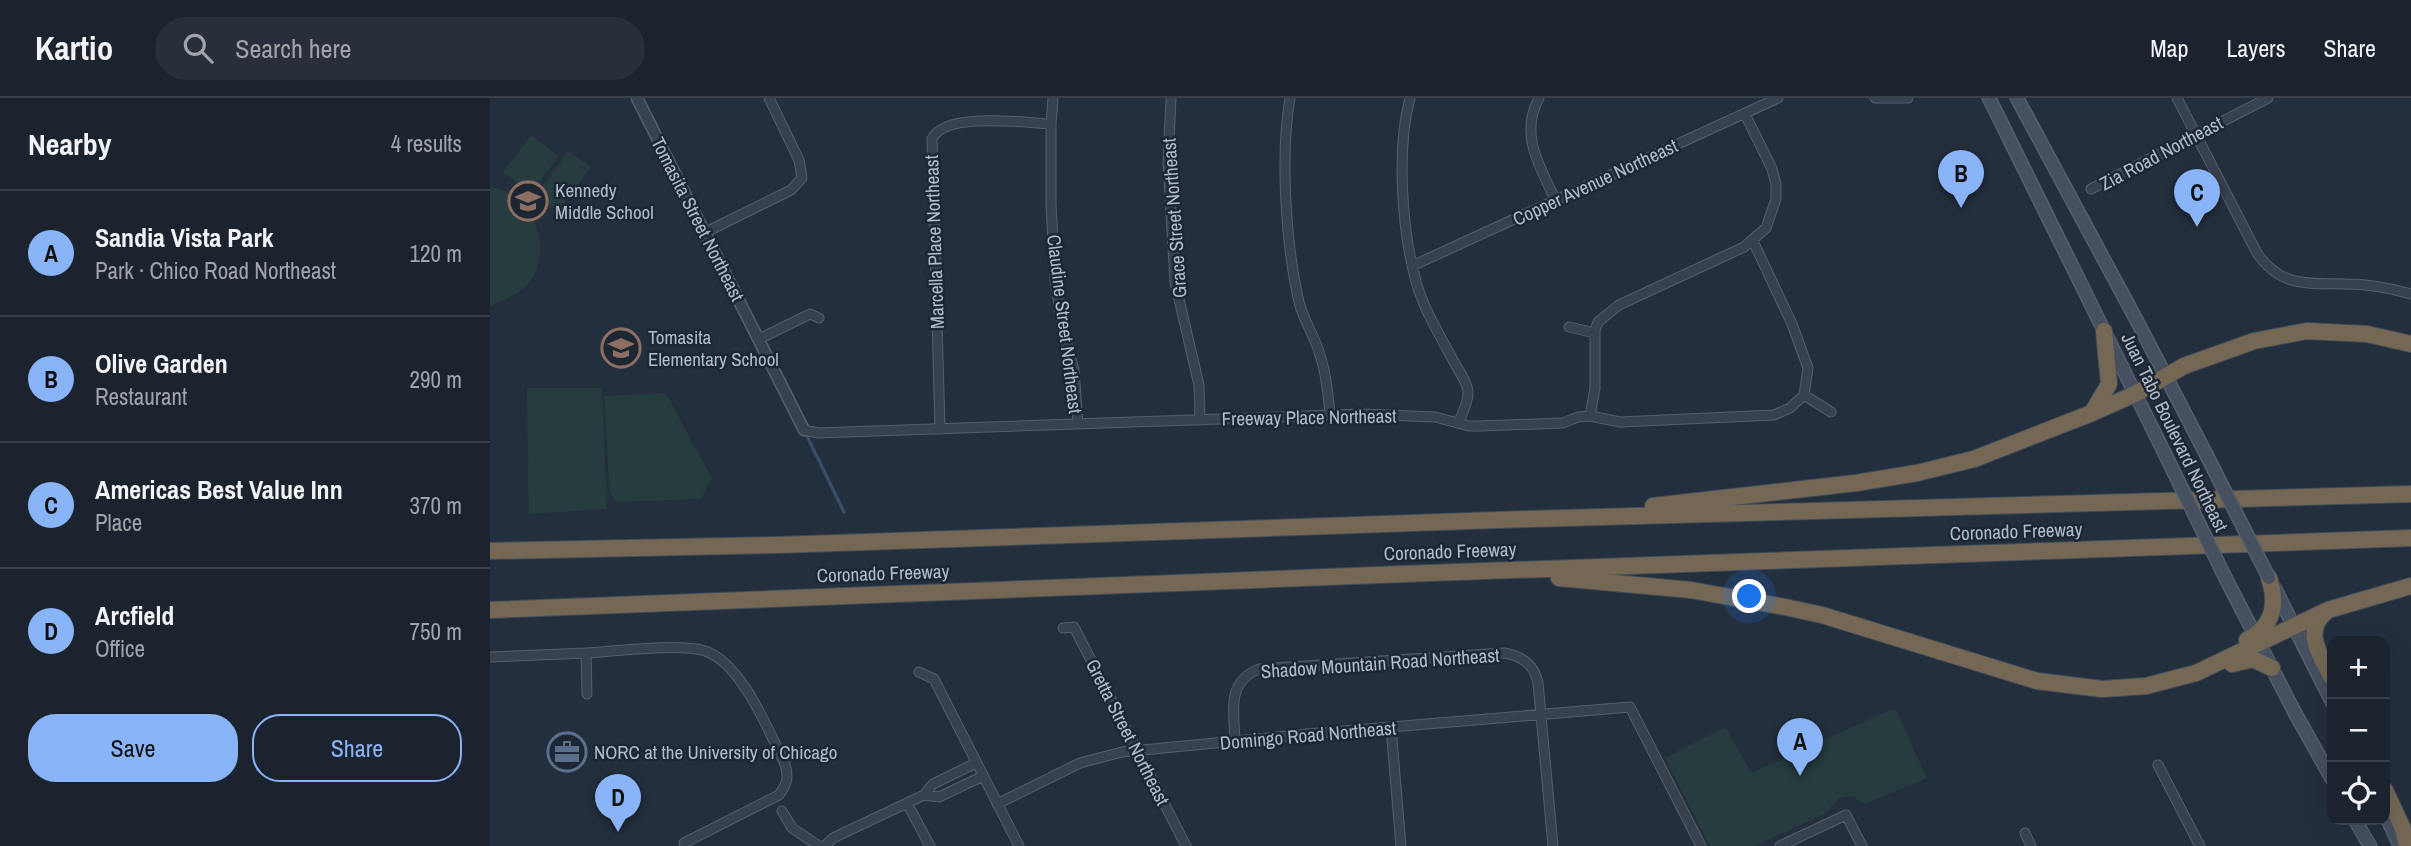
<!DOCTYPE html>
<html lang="en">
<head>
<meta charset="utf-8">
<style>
	:root { --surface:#1b232e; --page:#282f3a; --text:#f1f3f6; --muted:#a0a4aa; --line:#39404a; --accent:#8ab4f8 }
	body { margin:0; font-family:"Archivo Narrow",sans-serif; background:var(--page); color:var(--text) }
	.controls { position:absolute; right:21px; bottom:21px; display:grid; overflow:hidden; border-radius:14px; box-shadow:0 7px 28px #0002 }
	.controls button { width:63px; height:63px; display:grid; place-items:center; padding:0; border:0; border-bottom:2px solid var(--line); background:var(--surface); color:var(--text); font:35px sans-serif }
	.you { position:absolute; left:1260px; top:499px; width:24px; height:24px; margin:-18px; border:5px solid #fff; border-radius:50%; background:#1a73e8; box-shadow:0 0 0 10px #1a73e833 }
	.badge { display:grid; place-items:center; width:46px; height:46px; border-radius:50%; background:var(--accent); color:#111; font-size:23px; font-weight:700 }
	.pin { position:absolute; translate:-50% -58px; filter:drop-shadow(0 2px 4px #0008) }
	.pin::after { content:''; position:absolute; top:37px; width:24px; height:21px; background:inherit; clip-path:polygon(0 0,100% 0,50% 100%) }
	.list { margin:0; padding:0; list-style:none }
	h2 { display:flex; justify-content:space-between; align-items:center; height:91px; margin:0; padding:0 28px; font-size:30px }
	h2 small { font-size:23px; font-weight:400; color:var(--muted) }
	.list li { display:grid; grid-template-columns:46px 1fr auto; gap:21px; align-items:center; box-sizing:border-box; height:126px; padding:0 28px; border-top:2px solid var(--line) }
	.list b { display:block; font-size:26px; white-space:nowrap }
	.list p { margin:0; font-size:23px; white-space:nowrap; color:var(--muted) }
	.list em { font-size:23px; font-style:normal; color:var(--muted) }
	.actions { display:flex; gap:14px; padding:21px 28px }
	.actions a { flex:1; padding:16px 0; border:2px solid var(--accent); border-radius:28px; text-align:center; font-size:24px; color:var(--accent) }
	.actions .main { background:var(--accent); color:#111 }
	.icon { flex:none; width:38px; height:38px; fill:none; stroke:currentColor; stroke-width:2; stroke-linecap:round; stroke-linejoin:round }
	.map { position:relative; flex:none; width:1921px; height:748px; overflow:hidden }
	header { display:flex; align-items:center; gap:42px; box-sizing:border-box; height:98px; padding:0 35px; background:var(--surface); border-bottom:2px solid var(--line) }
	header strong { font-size:33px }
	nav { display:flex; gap:38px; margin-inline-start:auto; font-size:24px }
	.search { width:490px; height:63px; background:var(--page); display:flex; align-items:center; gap:18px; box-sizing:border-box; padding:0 24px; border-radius:38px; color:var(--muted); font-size:26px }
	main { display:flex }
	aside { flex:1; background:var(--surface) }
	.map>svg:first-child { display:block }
</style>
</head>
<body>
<header>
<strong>Kartio</strong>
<div class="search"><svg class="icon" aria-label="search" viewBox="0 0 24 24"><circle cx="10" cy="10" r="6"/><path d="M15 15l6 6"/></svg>Search here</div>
<nav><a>Map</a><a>Layers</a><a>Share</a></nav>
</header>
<main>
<aside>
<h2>Nearby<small>4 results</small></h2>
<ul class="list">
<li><span class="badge">A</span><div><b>Sandia Vista Park</b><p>Park · Chico Road Northeast</p></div><em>120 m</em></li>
<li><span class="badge">B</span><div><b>Olive Garden</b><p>Restaurant</p></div><em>290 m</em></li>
<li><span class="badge">C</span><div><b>Americas Best Value Inn</b><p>Place</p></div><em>370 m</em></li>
<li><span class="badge">D</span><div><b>Arcfield</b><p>Office</p></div><em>750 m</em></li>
</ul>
<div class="actions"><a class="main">Save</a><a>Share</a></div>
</aside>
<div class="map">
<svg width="1921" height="748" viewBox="0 0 1921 748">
	<rect width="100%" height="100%" fill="#242f3e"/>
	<path fill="#263c3f" d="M41 37 69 58 41 95 13 74Z
		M78 53 101 69 68 114 46 98Z
		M0 89C43 94 66 153 38 186 28 197 13 202 0 208Z
		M37 290H112L117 411 39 416Z
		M176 295 222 381 211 401 126 404 120 395 114 298Z
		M1400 612H1406L1437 680 1375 706 1361 698 1349 700 1334 716 1265 748H1220L1175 660 1236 629 1261 675Z"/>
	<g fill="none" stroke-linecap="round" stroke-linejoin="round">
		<path stroke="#394c67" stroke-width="3.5" d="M315 334 354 414"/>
		<g stroke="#565f6c" stroke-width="11">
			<path id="minor" d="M563 0 561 26V106L565 181 572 228 584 272 588 326
				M681 0 678 64 685 184 709 287 710 322
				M800 0C790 58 796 147 809 204 813 221 824 237 829 254 836 274 838 295 840 317
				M920 0C906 52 912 135 927 187 935 214 951 239 964 264 969 273 977 284 978 293 979 304 972 315 969 324
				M1049 0C1029 37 1050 69 1066 103
				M1385 0H1418
				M1687 0 1767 155C1791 190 1818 185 1856 186 1877 186 1900 190 1921 196
				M1601 91 1778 0
				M216 134 301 92 312 80 309 62 279 0
				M922 168 1288 0
				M1079 229 1105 235
				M269 241 320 216 329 220
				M1314 297 1341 314
				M1100 318 1105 290V232L1108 224 1129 207 1254 149 1276 130 1286 101V86L1282 71 1255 16
				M450 331 442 41C455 13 535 25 561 26
				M314 332 328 335 872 316 945 319 979 328H990L1073 325 1088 319 1100 318 1130 324 1284 317 1300 310 1314 297 1318 270 1302 226 1263 143
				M573 530 584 529 696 748
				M96 555C127 553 189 545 215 553 252 565 279 634 295 666 299 680 297 686 289 697L194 745
				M0 559 96 555 97 596
				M429 574 444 581 529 748
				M901 630 911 748
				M745 642C744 614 736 584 769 571L1014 555C1032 558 1044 566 1048 585L1063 748
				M1668 667 1710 748
				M434 697 449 699 493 678
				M417 705 440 748
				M507 706 590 665 632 654 817 636 1140 609 1211 748
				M292 713 302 730 329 748
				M1535 735 1541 748
				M335 748 343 740 434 697 443 686 486 665
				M1290 748 1356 717 1372 748"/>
		</g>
		<g stroke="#565f6c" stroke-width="13">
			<path id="tertiary" d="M147 0 314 332"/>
		</g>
		<g stroke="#565f6c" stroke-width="15">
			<path id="secondary" d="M1499 0 1673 352
				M1527 0 1647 223 1715 354
				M1736 481 1805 615 1842 681
				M1784 489 1842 604
				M1895 716 1910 748
				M1865 722 1880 748"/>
		</g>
		<g stroke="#434c59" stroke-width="18">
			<path id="motorway" d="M1602 315 1619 286 1614 233
				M1163 408 1366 385 1427 375 1484 361 1602 315 1645 296 1694 268 1764 243 1817 233 1877 236 1921 246
				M0 453 287 447 1039 421 1921 396
				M1069 480 1201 492 1295 509 1332 517 1547 583 1612 591 1656 588 1706 575 1838 512 1921 488
				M0 512 913 476 1921 440
				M1836 514C1812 533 1831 558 1842 580
				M1757 542C1783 529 1788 506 1779 480
				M1742 566 1763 561 1782 570
				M1895 692 1913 731 1917 748"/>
		</g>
		<use href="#minor" stroke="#38414e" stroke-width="9"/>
		<use href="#tertiary" stroke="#38414e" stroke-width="10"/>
		<use href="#secondary" stroke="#465061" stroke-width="12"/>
		<use href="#motorway" stroke="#746855" stroke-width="16"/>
		<g stroke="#565f6c" stroke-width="15" stroke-linecap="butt">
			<path id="secondary-bridge" d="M1673 352 1736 481
				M1715 354 1779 480"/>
		</g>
		<use href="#secondary-bridge" stroke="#465061" stroke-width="12"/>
	</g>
	<defs>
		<g id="school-ring" transform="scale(2.0125)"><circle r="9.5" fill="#1d2633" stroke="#8d6e63" stroke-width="1.5"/><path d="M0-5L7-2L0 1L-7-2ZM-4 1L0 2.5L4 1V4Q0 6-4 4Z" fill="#8d6e63"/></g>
		<g id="office-ring" transform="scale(2.0125)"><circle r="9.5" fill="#1d2633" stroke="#5c6f8a" stroke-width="1.5"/><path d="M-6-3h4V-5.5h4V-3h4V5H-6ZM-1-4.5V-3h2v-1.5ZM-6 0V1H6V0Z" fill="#5c6f8a"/></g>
	</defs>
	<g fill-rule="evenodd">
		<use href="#school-ring" x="38" y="103"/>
		<use href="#school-ring" x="131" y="250"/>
		<use href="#office-ring" x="77" y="654"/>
	</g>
	<g text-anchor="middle" stroke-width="5" stroke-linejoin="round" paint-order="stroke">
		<g font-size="19" fill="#b4bcc9" stroke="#1d2633">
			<text transform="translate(1671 55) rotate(-28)" y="7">Zia Road Northeast</text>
			<text transform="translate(1105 84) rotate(-25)" y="7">Copper Avenue Northeast</text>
			<text transform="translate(684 120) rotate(-94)" y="7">Grace Street Northeast</text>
			<text transform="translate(208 121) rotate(63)" y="7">Tomasita Street Northeast</text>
			<text transform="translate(444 144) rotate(-92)" y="7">Marcella Place Northeast</text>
			<text transform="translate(575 226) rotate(83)" y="7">Claudine Street Northeast</text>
			<text transform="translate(819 319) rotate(-1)" y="7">Freeway Place Northeast</text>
			<text transform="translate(1685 334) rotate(64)" y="7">Juan Tabo Boulevard Northeast</text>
			<text transform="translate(1526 433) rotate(-2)" y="7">Coronado Freeway</text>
			<text transform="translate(960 453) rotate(-2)" y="7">Coronado Freeway</text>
			<text transform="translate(393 475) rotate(-2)" y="7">Coronado Freeway</text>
			<text transform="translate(890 565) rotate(-4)" y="7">Shadow Mountain Road Northeast</text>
			<text transform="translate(638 634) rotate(63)" y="7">Gretta Street Northeast</text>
			<text transform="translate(818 637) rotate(-5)" y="7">Domingo Road Northeast</text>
		</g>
		<g font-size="19" fill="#b4bcc9" stroke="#1d2633" text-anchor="start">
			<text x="65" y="99">Kennedy<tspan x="65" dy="22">Middle School</tspan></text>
			<text x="158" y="246">Tomasita<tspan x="158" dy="22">Elementary School</tspan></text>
			<text x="104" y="661">NORC at the University of Chicago</text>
		</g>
	</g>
</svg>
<div class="controls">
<button>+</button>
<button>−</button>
<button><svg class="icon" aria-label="locate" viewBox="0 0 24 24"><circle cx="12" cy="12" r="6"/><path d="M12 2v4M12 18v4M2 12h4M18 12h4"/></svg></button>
</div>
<div class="you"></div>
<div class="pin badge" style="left:1310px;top:678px">A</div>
<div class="pin badge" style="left:1471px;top:110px">B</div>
<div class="pin badge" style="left:1707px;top:129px">C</div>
<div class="pin badge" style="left:128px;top:734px">D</div>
</div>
</main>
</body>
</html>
